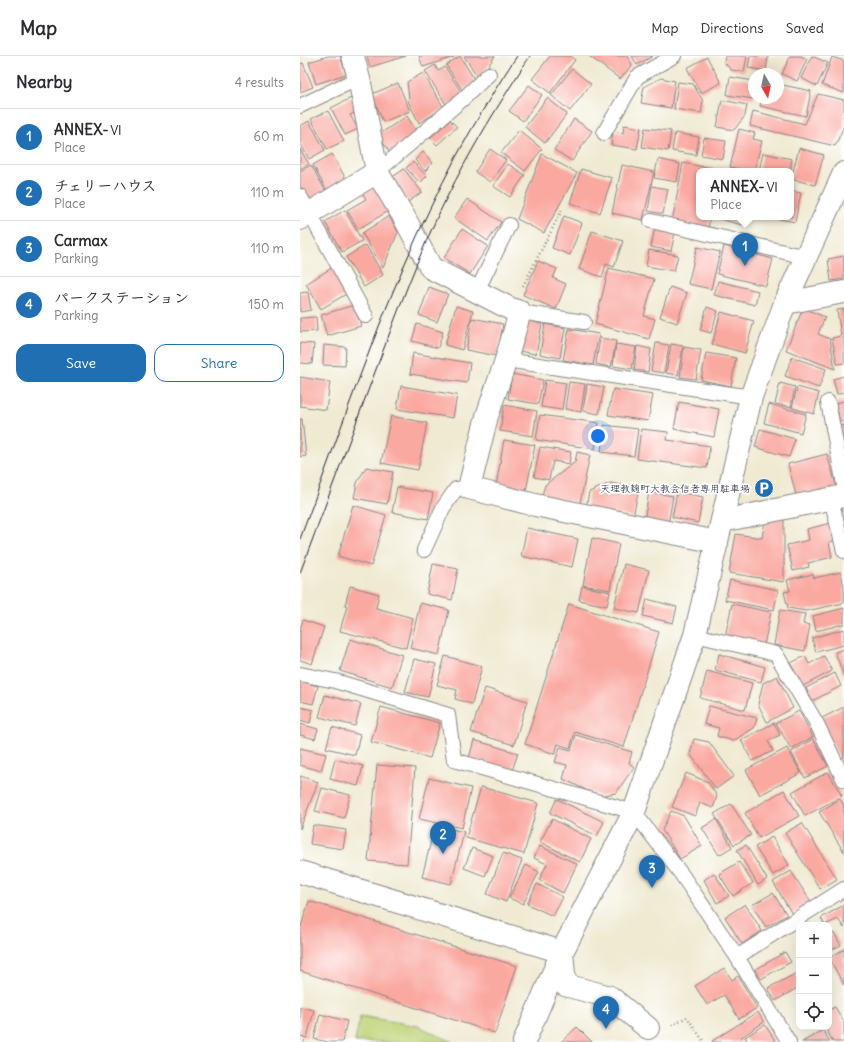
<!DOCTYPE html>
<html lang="en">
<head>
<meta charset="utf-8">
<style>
	:root { --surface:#fff; --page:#f7f7f7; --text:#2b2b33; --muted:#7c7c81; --line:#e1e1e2; --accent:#1f6fb2 }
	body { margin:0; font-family:Delius,"Klee One",sans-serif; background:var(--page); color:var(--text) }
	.controls { position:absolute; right:12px; bottom:12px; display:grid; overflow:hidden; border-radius:8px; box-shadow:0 4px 16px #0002 }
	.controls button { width:36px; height:36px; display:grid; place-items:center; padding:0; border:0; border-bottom:1px solid var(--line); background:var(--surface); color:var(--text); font:20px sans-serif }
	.compass { position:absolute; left:448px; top:12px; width:36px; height:36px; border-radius:50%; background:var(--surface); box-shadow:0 4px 16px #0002; rotate:171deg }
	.you { position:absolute; left:298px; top:380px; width:14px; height:14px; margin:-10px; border:3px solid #fff; border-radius:50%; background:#1a73e8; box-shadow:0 0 0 6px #1a73e833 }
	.badge { display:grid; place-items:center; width:26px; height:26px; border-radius:50%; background:var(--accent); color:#fff; font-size:13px; font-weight:700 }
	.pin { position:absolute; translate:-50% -33px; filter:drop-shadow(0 1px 2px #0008) }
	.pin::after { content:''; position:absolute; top:21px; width:14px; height:12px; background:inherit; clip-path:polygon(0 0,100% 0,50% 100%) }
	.popup { position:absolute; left:396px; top:112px; width:98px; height:52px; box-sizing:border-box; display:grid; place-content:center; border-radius:8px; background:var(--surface); filter:drop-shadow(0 1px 3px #0005); font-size:13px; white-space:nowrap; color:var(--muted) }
	.popup b { font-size:15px; color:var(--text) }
	.popup::after { content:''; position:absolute; left:50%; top:100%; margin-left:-8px; border:8px solid transparent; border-top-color:var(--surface) }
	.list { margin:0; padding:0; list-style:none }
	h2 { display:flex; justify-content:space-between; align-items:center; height:52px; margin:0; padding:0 16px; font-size:17px }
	h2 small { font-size:13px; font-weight:400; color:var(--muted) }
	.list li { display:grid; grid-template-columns:26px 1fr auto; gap:12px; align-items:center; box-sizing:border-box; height:56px; padding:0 16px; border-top:1px solid var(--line) }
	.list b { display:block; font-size:15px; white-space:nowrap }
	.list p { margin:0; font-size:13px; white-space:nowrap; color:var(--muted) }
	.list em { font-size:13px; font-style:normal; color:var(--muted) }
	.actions { display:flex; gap:8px; padding:12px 16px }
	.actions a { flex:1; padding:9px 0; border:1px solid var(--accent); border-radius:12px; text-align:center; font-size:14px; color:var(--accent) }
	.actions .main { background:var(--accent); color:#fff }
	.icon { flex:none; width:22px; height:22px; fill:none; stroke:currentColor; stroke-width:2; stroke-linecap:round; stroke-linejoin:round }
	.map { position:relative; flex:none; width:544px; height:986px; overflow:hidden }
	header { display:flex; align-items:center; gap:24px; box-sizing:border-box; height:56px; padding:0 20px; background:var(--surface); border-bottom:1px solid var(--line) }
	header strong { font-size:19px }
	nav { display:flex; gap:22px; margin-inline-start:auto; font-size:14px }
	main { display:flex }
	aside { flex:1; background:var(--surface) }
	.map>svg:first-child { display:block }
</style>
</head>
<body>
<header>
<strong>Map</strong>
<nav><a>Map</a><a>Directions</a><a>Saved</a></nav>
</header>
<main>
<aside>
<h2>Nearby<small>4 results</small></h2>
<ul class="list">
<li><span class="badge">1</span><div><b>ANNEX-Ⅵ</b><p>Place</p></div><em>60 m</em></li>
<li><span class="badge">2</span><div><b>チェリーハウス</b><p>Place</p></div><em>110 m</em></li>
<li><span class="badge">3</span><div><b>Carmax</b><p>Parking</p></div><em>110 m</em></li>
<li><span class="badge">4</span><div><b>パークステーション</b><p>Parking</p></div><em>150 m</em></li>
</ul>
<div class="actions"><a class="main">Save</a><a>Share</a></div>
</aside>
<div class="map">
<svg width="544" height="986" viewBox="0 0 544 986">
	<rect width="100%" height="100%" fill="#fff"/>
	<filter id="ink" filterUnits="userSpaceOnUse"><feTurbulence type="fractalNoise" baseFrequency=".025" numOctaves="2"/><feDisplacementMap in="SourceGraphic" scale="8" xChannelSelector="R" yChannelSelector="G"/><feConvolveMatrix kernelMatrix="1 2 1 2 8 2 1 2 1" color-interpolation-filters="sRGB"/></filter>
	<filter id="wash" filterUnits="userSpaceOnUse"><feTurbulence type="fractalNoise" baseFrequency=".012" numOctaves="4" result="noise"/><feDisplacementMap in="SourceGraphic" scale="16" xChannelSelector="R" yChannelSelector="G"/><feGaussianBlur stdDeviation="0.9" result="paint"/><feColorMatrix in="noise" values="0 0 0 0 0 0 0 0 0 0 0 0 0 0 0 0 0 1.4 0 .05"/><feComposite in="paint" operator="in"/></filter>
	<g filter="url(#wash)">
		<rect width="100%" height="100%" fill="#f0ead2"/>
		<path fill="#bfd478" stroke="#707b5a" d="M60 960 118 970 153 986H55Z"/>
		<g id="blocks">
			<path fill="#faa9a1" d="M28 0H40L46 18 16 28 9 6Z
				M67 0H106L70 11Z
				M119 0H153L154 1 123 11Z
				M160 0 176 26 162 34 146 9Z
				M164 0H195L179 23Z
				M250 0H270L275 4 250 37 232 23Z
				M289 0H327L332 9 320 23Z
				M332 0H353L337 9Z
				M425 0H447L444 16 431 14 424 6Z
				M450 0H468L466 15 448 12Z
				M490 0H501L507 3 497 25 482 18Z
				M512 0 528 7 517 30 501 22Z
				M407 1 421 27 401 37 387 12Z
				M532 1 544 5V37L522 29Z
				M3 7 13 31 0 36V8Z
				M135 9 138 15 145 11 163 39 147 50 125 15Z
				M272 13 291 28 270 55 251 39Z
				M123 17 144 52 119 67 108 45 109 43 107 26Z
				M430 21 454 25V43L427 39Z
				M361 22 375 25 371 52 341 47 344 31Z
				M378 26 393 28 403 45 401 57 374 53Z
				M98 27 110 55 83 66 72 38Z
				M478 28 511 35 506 60 460 50 462 42H478Z
				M229 29 242 39 223 65 209 55Z
				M518 38 544 44V70L535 90 450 70 453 55 505 68Z
				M51 42 58 55 50 59 58 73 45 79 31 52Z
				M247 42 267 58 245 87 225 71Z
				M422 44 447 49 445 60 434 74 417 71Z
				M28 55 44 85 27 93 11 63Z
				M107 60 118 78 90 97 78 79Z
				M274 63 292 75 272 105 254 94Z
				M150 64 157 71 137 89 130 82Z
				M9 65 25 94 9 103 0 87V70Z
				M324 69 341 72 337 93 311 89 313 75 323 77Z
				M345 72 371 75 368 95 342 91Z
				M439 73 455 77 453 83 462 85 454 115H446L430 111Z
				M219 74 242 93 225 115 201 97Z
				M375 77 399 81 396 99 372 95Z
				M404 82 426 85 423 103 401 99Z
				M499 92 524 99 515 129 491 123Z
				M0 93 9 108 0 113Z
				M190 93 206 104 190 126 175 116Z
				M123 96 133 107 125 115 115 104Z
				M463 97 492 103 490 115H459Z
				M32 98 47 125 27 135 13 109Z
				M242 98 277 117 244 177 217 163Z
				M358 103 380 108 377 126 354 122Z
				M113 106 127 120 120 127 106 112Z
				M383 107 421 114 399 115V161H410L408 173 372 166Z
				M208 108 225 119 210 141 193 130Z
				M11 109 26 136 9 146 0 129V115Z
				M322 109 354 116 343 164 312 157Z
				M104 113 122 136 108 146 91 122Z
				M281 113 312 122 300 157 270 147Z
				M75 126 92 153 58 173 47 154 66 143 61 134Z
				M352 130 368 133 363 158 348 155Z
				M491 135 501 137 495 166 474 162 491 161Z
				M167 143 201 166 188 185 154 162Z
				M45 154 62 185 42 196 25 166Z
				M89 160 98 176 83 212 62 177Z
				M264 160 282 167 270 199 252 192Z
				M412 161H444L442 169Z
				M355 171 375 176 371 195 351 191Z
				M162 173 188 190 170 218 144 202Z
				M292 175 323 185 314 211 306 208 302 221 279 213Z
				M66 189 83 219 64 231 46 201Z
				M424 190 473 203 466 230 417 218Z
				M397 191 420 196 411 233 388 228Z
				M349 194 378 199 374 215 346 210Z
				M544 200V223L531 225 528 203Z
				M238 205 257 213 253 222 266 228 256 253 223 239Z
				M33 211 48 237 21 253 6 228Z
				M309 212 354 223 344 260 355 263 349 283 295 268Z
				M418 225 458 235 455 249 414 239Z
				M129 231 148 238 137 266 119 259Z
				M370 231 387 237 377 267 360 261Z
				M8 236 11 254 0 256V237Z
				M54 249 61 270 27 280 21 259Z
				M156 250 173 255 162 294 145 289Z
				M407 251 418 255 411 277 400 274Z
				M503 252 525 261 518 278 530 283 535 313 486 294Z
				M544 253V307L537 308 532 282 541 280 537 254Z
				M421 256 454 265 445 297 412 288Z
				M16 261 17 275 0 276V262Z
				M172 262 203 268 197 300 166 294Z
				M224 264 242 268 236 298 218 295Z
				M117 268 143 276 138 292 112 285Z
				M245 268 265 272 260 302 240 298Z
				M269 273 299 278 293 309 263 304Z
				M300 282 316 285 311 311 296 308Z
				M0 287 14 288 12 308 0 307Z
				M356 287 369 289 364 317 351 315Z
				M316 288 336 291 332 313 313 310Z
				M371 288 383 290 378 319 366 317Z
				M24 289 46 291 45 310 23 309Z
				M337 290 351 293 348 316 334 314Z
				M384 291 401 294 396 323 380 321Z
				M113 297 170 307 167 327 110 318Z
				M406 297 436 302 431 330 401 324Z
				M492 301 526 313 519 332 485 320Z
				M212 318 243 324 238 348 208 343Z
				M544 320V336L537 338 533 323Z
				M0 321 30 326 26 354 0 350Z
				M245 324 266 327 262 354 241 351Z
				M269 326 285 328 281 356 265 353Z
				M480 327 495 331 491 351 475 348Z
				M287 328 304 331 299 358 283 355Z
				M101 330 157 339 153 362 97 353Z
				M497 331 519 337 514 358 492 352Z
				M313 333 353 339 348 365 308 359Z
				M544 345V365L540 366 536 347Z
				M379 346 419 353 414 381 374 373Z
				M469 348 506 358 501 377 464 367Z
				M204 349 237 355 233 380 200 375Z
				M240 359 299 367 295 393 236 384Z
				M91 360 127 367 118 414 81 407Z
				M0 363H2L6 400 0 401Z
				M304 369 338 373 334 400 301 396Z
				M544 369V387H543L539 370Z
				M341 373 368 376 367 384 410 390 407 412 337 403Z
				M460 373 495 383 489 401 455 391Z
				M204 384 235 389 226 435 196 430Z
				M240 391 271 396 269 408 253 405 249 424 234 421Z
				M277 396 290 399 280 447 242 439 245 429 275 406Z
				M527 398 537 432 497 443 488 408Z
				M66 411 93 416 87 448 54 442 57 427Z
				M310 427 339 432 333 461 286 452 289 436Z
				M97 431 133 437 128 463 92 456Z
				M349 436 373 440 368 469 344 465Z
				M377 436 403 441 398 467 372 461Z
				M53 449 86 459 71 510 38 500Z
				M484 461V526L429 517 436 478 462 482 465 464Z
				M531 467 535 485 529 486 532 501 508 507 509 511 493 515 487 489 509 484 507 473Z
				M227 472 278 483 272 511 221 500Z
				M292 482 319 488 310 534 283 529Z
				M133 508 158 513 152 544 127 538Z
				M324 508 349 514 339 557 314 552Z
				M541 516 544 531V547L506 555 488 552 484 536 490 535 487 524 513 518 514 522Z
				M430 524 478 534 474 554 425 544Z
				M50 530 79 538 76 552 113 562 106 592 40 575 47 550 45 549Z
				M282 530 310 536 307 550 279 544Z
				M347 543 377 551 373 567 343 560Z
				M120 547 149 554 139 599 110 592Z
				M269 548 359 576 324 691 275 676 270 692 258 688 255 698 225 688Z
				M432 548 471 556 464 589 425 581Z
				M544 552V568L516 575 513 560Z
				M480 554 505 558 503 568 510 569 505 595 474 589Z
				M3 564 24 571 12 608 0 604V574Z
				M544 573V589L516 596 512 582Z
				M50 583 102 599 92 631 40 615Z
				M544 593V621L535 596Z
				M419 598 465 611 461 626 415 614Z
				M145 600 182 610 172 648 155 643 157 634 137 629Z
				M505 600 509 608 524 600 532 615 501 631 489 608Z
				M114 603 136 608 128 641 105 636Z
				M407 615 452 627 445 654 400 642Z
				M535 617 541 630 512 645 506 632Z
				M477 620 493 652 467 666 458 648 463 627Z
				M0 625 18 630 13 648 0 645Z
				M185 632 227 645 214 689 171 676Z
				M25 639 61 648 55 670 19 661Z
				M409 650 457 662 454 672 433 685 417 680 419 672 404 668Z
				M0 651 13 654 10 667 0 664Z
				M81 651 140 667 130 702 71 686Z
				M544 651V701L540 703 520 663Z
				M499 655 513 681 491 693 476 667Z
				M474 667 480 679 468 685 473 695 452 705 441 684Z
				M0 668 18 673 15 683 0 679Z
				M32 671 60 679 55 699 26 692Z
				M276 679 332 696 329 707 334 711 316 737 299 740 263 723 267 709 255 706 260 691 271 694Z
				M394 683 409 686 434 720 416 733 390 698Z
				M513 683 528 710 505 722 491 696Z
				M174 684 218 697 212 715 169 702Z
				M0 692 26 698 21 715 0 709Z
				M487 692 501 717 460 739 446 714Z
				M35 703 63 710 58 730 30 723Z
				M77 709 115 712 107 808 68 805Z
				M528 716 542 740 505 760 492 736Z
				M386 717 408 726 417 740 413 752 400 747 395 760 372 751Z
				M0 720 18 726 0 773Z
				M129 722 171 732 162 772 119 763Z
				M181 731 238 747 224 798 166 782Z
				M22 732 50 739 44 762 15 755Z
				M484 734 499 760 459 782 445 757Z
				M257 743 304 766 297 780 250 757Z
				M540 743 544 750V796L519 756Z
				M431 748 451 779 434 789 414 758Z
				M371 755 384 760 402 790 380 803 362 774Z
				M252 763 291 783 280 806 240 786Z
				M416 763 432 791 419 799 402 772Z
				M502 767 537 823 520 833 485 777Z
				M13 769 46 774 43 793 10 788Z
				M135 769 164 776 151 828 122 821Z
				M472 781 489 809 473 819 455 791Z
				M446 789 467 823 458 829 437 794Z
				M240 790 277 808 263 837 239 824 247 808 234 802Z
				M172 792 193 800 185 820 164 812Z
				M203 797 222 804 206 846 187 838Z
				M439 806 453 827 433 840 419 818Z
				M226 809 239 816 223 848 209 842Z
				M491 815 511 846 492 858 473 826Z
				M414 817 429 840 417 847 404 824Z
				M237 828 263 841 253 860 227 848Z
				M473 837 487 859 466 871 452 849Z
				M9 845 217 910 195 977 0 915V874Z
				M445 848 462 875 442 888 425 861Z
				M544 849V872L538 863 525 869 521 862Z
				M534 877 541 889 529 895V880Z
				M544 893V929L529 902Z
				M485 896 491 906 461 923 455 914Z
				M424 912 432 924 438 920 457 952 439 963 424 939 407 949 395 930Z
				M499 916V931L475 945 468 932Z
				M0 951 14 954 7 982 0 980Z
				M535 951 544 966V986H533L525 971H529V954Z
				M458 956 464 966 440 982 443 986H413L412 985Z
				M20 958 47 965 42 986H28L14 983Z
				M465 969 476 986H448L445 981Z
				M277 971 292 986H261Z
				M523 974 530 986H502Z"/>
		</g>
	</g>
	<g filter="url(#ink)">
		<use href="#blocks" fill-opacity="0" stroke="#898686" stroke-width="1"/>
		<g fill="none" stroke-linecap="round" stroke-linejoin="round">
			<g stroke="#898686" stroke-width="16">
				<path id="service" d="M0 50 59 22
					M304 77 337 21 374 0
					M77 116 163 43 189 18
					M0 140 66 260
					M351 165 506 201
					M177 235 209 169
					M220 256 284 266
					M206 304 451 341
					M528 346 544 429
					M531 443 544 495
					M124 494 143 452 156 433 169 432
					M395 579 476 598 517 668 544 724
					M0 618 35 625 148 659 154 704 334 756 382 819 437 901 489 986
					M437 901 544 833"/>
			</g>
			<g stroke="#898686" stroke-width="24">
				<path id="minor" d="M53 0 60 27 77 116 104 161 131 212 211 253 220 256 206 304 187 360 169 432 235 449 417 486
					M0 163 77 116
					M485 247 544 236
					M422 465 544 440
					M262 896 265 929 310 941 348 972"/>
			</g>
			<g stroke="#898686" stroke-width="24">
				<path id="tertiary" d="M0 816 262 896
					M224 986 262 896 334 756 395 579 451 341 485 247 544 117"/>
			</g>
			<path stroke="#898686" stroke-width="2.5" stroke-dasharray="1 3" stroke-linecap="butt" d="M223 230 262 154
				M372 969 387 961 404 986
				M0 984 7 986"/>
			<use href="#service" stroke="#fff" stroke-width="14"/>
			<use href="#minor" stroke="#fff" stroke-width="22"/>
			<use href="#tertiary" stroke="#fff" stroke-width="22"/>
			<path stroke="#22223b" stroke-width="1" d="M0 483C55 336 103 184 186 49 196 32 206 16 217 0
				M0 517C25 450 50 383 75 316 97 258 118 199 146 143 171 93 200 46 230 0"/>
		</g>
	</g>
	<defs>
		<g id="parking-disc" transform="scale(1)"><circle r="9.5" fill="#1f6fb2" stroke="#fff"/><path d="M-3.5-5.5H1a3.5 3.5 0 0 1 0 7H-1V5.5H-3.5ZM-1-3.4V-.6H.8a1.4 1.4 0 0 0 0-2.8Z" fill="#fff"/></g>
	</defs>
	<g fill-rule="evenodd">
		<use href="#parking-disc" x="464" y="432"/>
	</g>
	<g text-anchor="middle" stroke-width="3.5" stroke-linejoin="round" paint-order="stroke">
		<g font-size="10" fill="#22223b" stroke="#fff" text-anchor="end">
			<text x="450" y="436">天理教麹町大教会信者専用駐車場</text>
		</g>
	</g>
</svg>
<div class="controls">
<button>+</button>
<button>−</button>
<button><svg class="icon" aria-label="locate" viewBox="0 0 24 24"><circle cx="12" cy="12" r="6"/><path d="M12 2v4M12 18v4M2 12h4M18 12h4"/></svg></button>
</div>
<svg class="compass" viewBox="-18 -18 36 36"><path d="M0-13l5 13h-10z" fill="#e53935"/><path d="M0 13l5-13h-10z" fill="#7c7c81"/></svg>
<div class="you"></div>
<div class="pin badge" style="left:445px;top:210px">1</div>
<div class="popup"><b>ANNEX-Ⅵ</b>Place</div>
<div class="pin badge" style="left:143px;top:798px">2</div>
<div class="pin badge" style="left:352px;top:832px">3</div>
<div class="pin badge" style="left:306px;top:973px">4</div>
</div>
</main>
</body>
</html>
